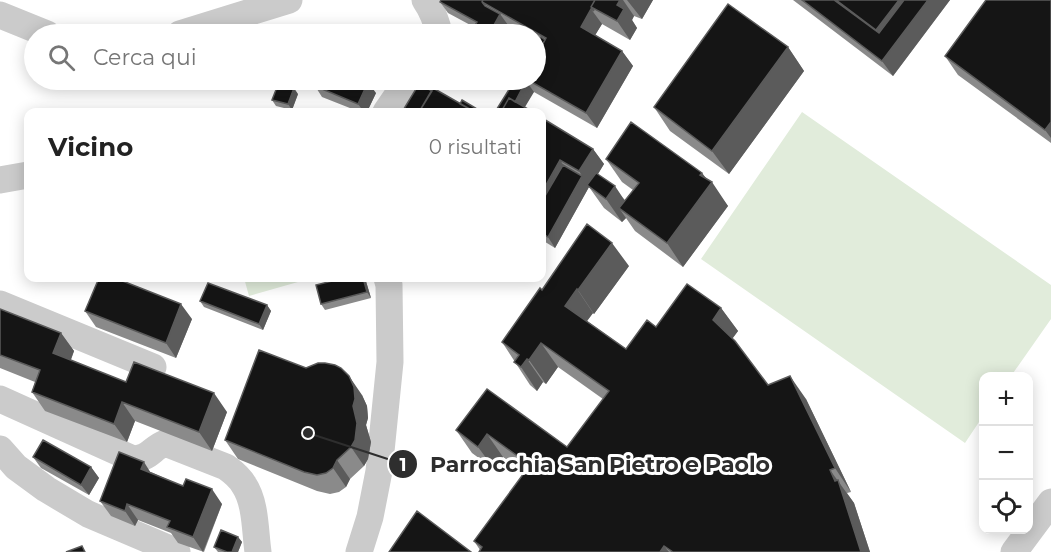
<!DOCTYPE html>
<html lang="it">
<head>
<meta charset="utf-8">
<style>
	:root { --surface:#fff; --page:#f6f6f6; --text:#222; --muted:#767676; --line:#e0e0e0 }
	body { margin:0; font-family:Montserrat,sans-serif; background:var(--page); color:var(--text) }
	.controls { position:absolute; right:18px; bottom:18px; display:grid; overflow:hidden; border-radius:12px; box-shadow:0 3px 15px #0003 }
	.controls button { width:54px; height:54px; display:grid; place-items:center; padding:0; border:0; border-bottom:2px solid var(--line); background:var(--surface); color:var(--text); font:30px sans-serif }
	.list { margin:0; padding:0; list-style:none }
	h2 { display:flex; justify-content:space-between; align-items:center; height:78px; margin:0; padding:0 24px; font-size:26px }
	h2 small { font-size:20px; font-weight:400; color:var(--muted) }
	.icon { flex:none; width:33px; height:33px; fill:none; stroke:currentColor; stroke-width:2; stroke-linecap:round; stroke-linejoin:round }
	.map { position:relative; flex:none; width:1051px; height:552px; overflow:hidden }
	.search { position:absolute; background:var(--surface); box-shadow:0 3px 15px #0003; left:24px; top:24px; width:522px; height:66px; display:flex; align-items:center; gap:15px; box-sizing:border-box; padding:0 21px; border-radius:33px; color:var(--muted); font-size:22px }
	.panel { position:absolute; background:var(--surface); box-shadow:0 3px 15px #0003; left:24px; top:108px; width:522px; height:174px; border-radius:12px }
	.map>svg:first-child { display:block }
</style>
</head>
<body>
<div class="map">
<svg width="1051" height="552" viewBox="0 0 1051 552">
	<rect width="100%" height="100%" fill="#fff"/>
	<path fill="#e1ecdb" d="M802 112 1051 285V319L1011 376H984L983 416 965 443 701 259Z
		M244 278H312L249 296Z"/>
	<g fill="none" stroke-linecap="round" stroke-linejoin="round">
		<path stroke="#cbcbcb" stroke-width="27" d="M425 0C432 10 436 20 439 33L438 34
			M0 15 47 34
			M180 34 289 0
			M386 112 408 80
			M0 180 28 175
			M0 304 153 367
			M0 399 133 459C149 459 152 448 165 443L226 467C233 472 240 478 244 485 256 503 255 531 258 552
			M0 449 16 467 46 489 88 514 177 552
			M359 552 370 517 379 471 390 362 389 285 387 278
			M1014 552 1051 502"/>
	</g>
	<path fill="#8a8a8a" d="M441 0H653L642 19 634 16 632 20 637 28 630 40 602 24 595 35 622 51 633 66 597 128 534 92 495 112 515 80H536L538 42 536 41V34H524L508 25 474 27 448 13 440 2Z
		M793 0H950L893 76Z
		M1051 0V143L958 75 945 56Z
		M788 47 804 71 729 174 670 131 654 107Z
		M315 86 376 93 367 112H360L322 97Z
		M298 94 292 110 276 106 272 100Z
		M542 118 593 149 604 164 598 174 625 200 633 190 622 182 606 159 702 173 728 206 683 267 635 231 626 218 622 222 604 208 589 187 555 248 542 240Z
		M629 266 594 314 593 313 587 321 626 349 656 327 721 308 738 331 732 339 768 385 806 399 851 492 847 493 854 503 870 552H479L480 550 474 541 525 473 503 457 495 470 472 453 456 430 487 389 567 447 603 399 558 367 546 384 543 382 537 391 530 385 502 342 542 290Z
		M344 278H365L371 298 325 310 321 304Z
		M200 301 267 305 271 311 263 330 204 307Z
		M0 309 61 333 74 351 71 360 126 382 227 412 212 451 135 421 127 442 45 411 32 392 35 382 0 368Z
		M85 311 192 319 176 358 96 327Z
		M362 395 367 406 368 418 366 425 371 442 368 459 364 466 350 479 346 487 339 492 330 494 317 491 238 459 225 440Z
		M33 457 91 467 99 478 89 495 41 468Z
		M151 472 222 504 204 552 178 543 171 533 138 520 135 526 111 516 100 501Z
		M238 537 242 542 238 552H218L214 547Z"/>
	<path fill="#5b5b5b" d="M618 0H623L634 16 632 20 637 28 630 40 617 21V5Z
		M627 0H653L642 19Z
		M899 0H926L890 49 876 30Z
		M928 0H950L893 76 882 61Z
		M591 9 602 24 591 42 581 27Z
		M500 14 508 25 503 34H489Z
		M788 47 804 71 729 174 712 151Z
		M622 51 633 66 597 128 586 113Z
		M526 81 534 92 522 112 514 104Z
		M368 82 376 93 367 112H364L358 104Z
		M294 88 298 94 292 110 288 104Z
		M1051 122V138L1045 130Z
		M593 149 604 164 590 187 587 185 589 187 555 248 548 237 582 176 579 171Z
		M560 160 571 176 542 225V192Z
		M702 173 710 184 712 182 728 206 683 267 667 243Z
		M615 186 631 210 619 208 626 218 622 222 606 199Z
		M612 243 629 266 594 314 578 290Z
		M363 278H365L371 298 367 292Z
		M577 289 593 313 581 329 565 306Z
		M181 304 192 319 176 358 166 343Z
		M267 305 271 311 263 330 259 324Z
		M721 308 738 331 729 343 713 320Z
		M61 333 74 351 66 372 53 353Z
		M541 343 558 367 546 384 529 360Z
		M527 359 543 382 537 391 521 367Z
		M349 376 362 395 367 406 368 418 366 425 371 442 368 459 364 466 351 447 353 406Z
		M790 376 806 399 851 492 835 468Z
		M214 393 227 412 212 451 199 432Z
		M122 402 135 421 127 442 114 424Z
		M487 434 503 457 495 470 478 447Z
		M337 460 350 479 346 487 333 468Z
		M144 462 154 478 141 469Z
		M91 467 99 478 89 495 81 485Z
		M830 470 854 503 870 552H861L835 481Z
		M212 489 222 504 203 552 193 537Z
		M127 504 138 520 135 526 125 511Z
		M238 537 242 542 238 552H232Z
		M664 546 669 552H660Z"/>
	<path fill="#151515" stroke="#5b5b5b" stroke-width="1.5" d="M441 0H483L482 2 485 6 500 14 489 34H470L477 22 440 2Z
		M483 0H595L591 7 594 11 591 9 581 27 622 51 586 113 528 80H536V56L546 38 482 2Z
		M595 0H620L617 5 624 9 617 21 591 7Z
		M802 0H834L879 33 904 0H928L882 61Z
		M836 0H899L876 30Z
		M986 0H1051V122L1045 130 945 56Z
		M728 4 788 47 712 151 654 107Z
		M541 37 545 40 536 56V46Z
		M317 80H364L368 82 358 104 315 86Z
		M515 80H525L526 81 515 102 509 98 501 112H495Z
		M279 82 294 88 288 104 272 100Z
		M419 84 432 91 419 112H402Z
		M433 88 475 112H419Z
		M509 98 533 112H501Z
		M462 100 482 112H475L460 104Z
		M542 118 593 149 579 171 560 160 542 192Z
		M631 122 702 173 700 175 712 182 667 243 619 208 639 183 606 159Z
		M563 165 582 176 548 237 542 233V201Z
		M596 173 615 186 606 199 587 185Z
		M587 224 612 243 578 290 577 289 565 306 626 349 647 320 656 327 687 284 721 308 713 320 735 341 768 385 790 376 835 468 830 470 835 481 838 480 861 552H673L664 546 660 552H479L482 547 474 541 530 465 487 434 478 447 456 430 487 389 567 447 609 391 541 343 529 360 527 359 521 367 514 362 519 355 502 342 540 288 542 290Z
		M99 278H115L181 304 166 343 85 311Z
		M344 278H363L367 292 321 304 316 285Z
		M208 283 267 305 259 324 200 301Z
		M0 309 61 333 53 353 126 382 134 362 214 393 199 432 122 402 114 424 32 392 40 370 0 355Z
		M259 350 306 368 318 363H325L335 365 341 368 349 376 354 387 355 399 353 406 357 423 355 440 351 447 337 460 333 468 326 473 317 475 304 472 225 440Z
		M43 440 91 467 81 485 33 457Z
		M119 452 144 462 141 469 183 486 186 479 212 489 193 537 167 527 170 521 127 504 125 511 100 501Z
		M417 511 471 552H389Z
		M221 530 238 537 232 552H227L214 547Z
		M82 546 85 552H66Z"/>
	<path fill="none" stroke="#2e2e2e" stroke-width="2" d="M308 433L403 464"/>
	<g fill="#2e2e2e" stroke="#fff" stroke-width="2">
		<circle cx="308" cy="433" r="6"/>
		<circle cx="403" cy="464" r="15"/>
	</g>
	<g font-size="18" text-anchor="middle" font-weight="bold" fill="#fff">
		<text x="403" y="471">1</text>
	</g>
	<g font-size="22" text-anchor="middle" font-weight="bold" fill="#2e2e2e" stroke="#fff" stroke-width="6" stroke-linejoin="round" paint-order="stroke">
		<text x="600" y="472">Parrocchia San Pietro e Paolo</text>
	</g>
</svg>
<div class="controls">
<button>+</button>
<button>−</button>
<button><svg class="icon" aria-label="locate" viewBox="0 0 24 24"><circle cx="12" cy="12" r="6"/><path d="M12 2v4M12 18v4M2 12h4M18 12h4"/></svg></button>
</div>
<div class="search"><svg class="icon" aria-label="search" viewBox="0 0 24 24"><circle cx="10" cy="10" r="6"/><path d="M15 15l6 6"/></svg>Cerca qui</div>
<section class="panel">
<h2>Vicino<small>0 risultati</small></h2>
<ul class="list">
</ul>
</section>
</div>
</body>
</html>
